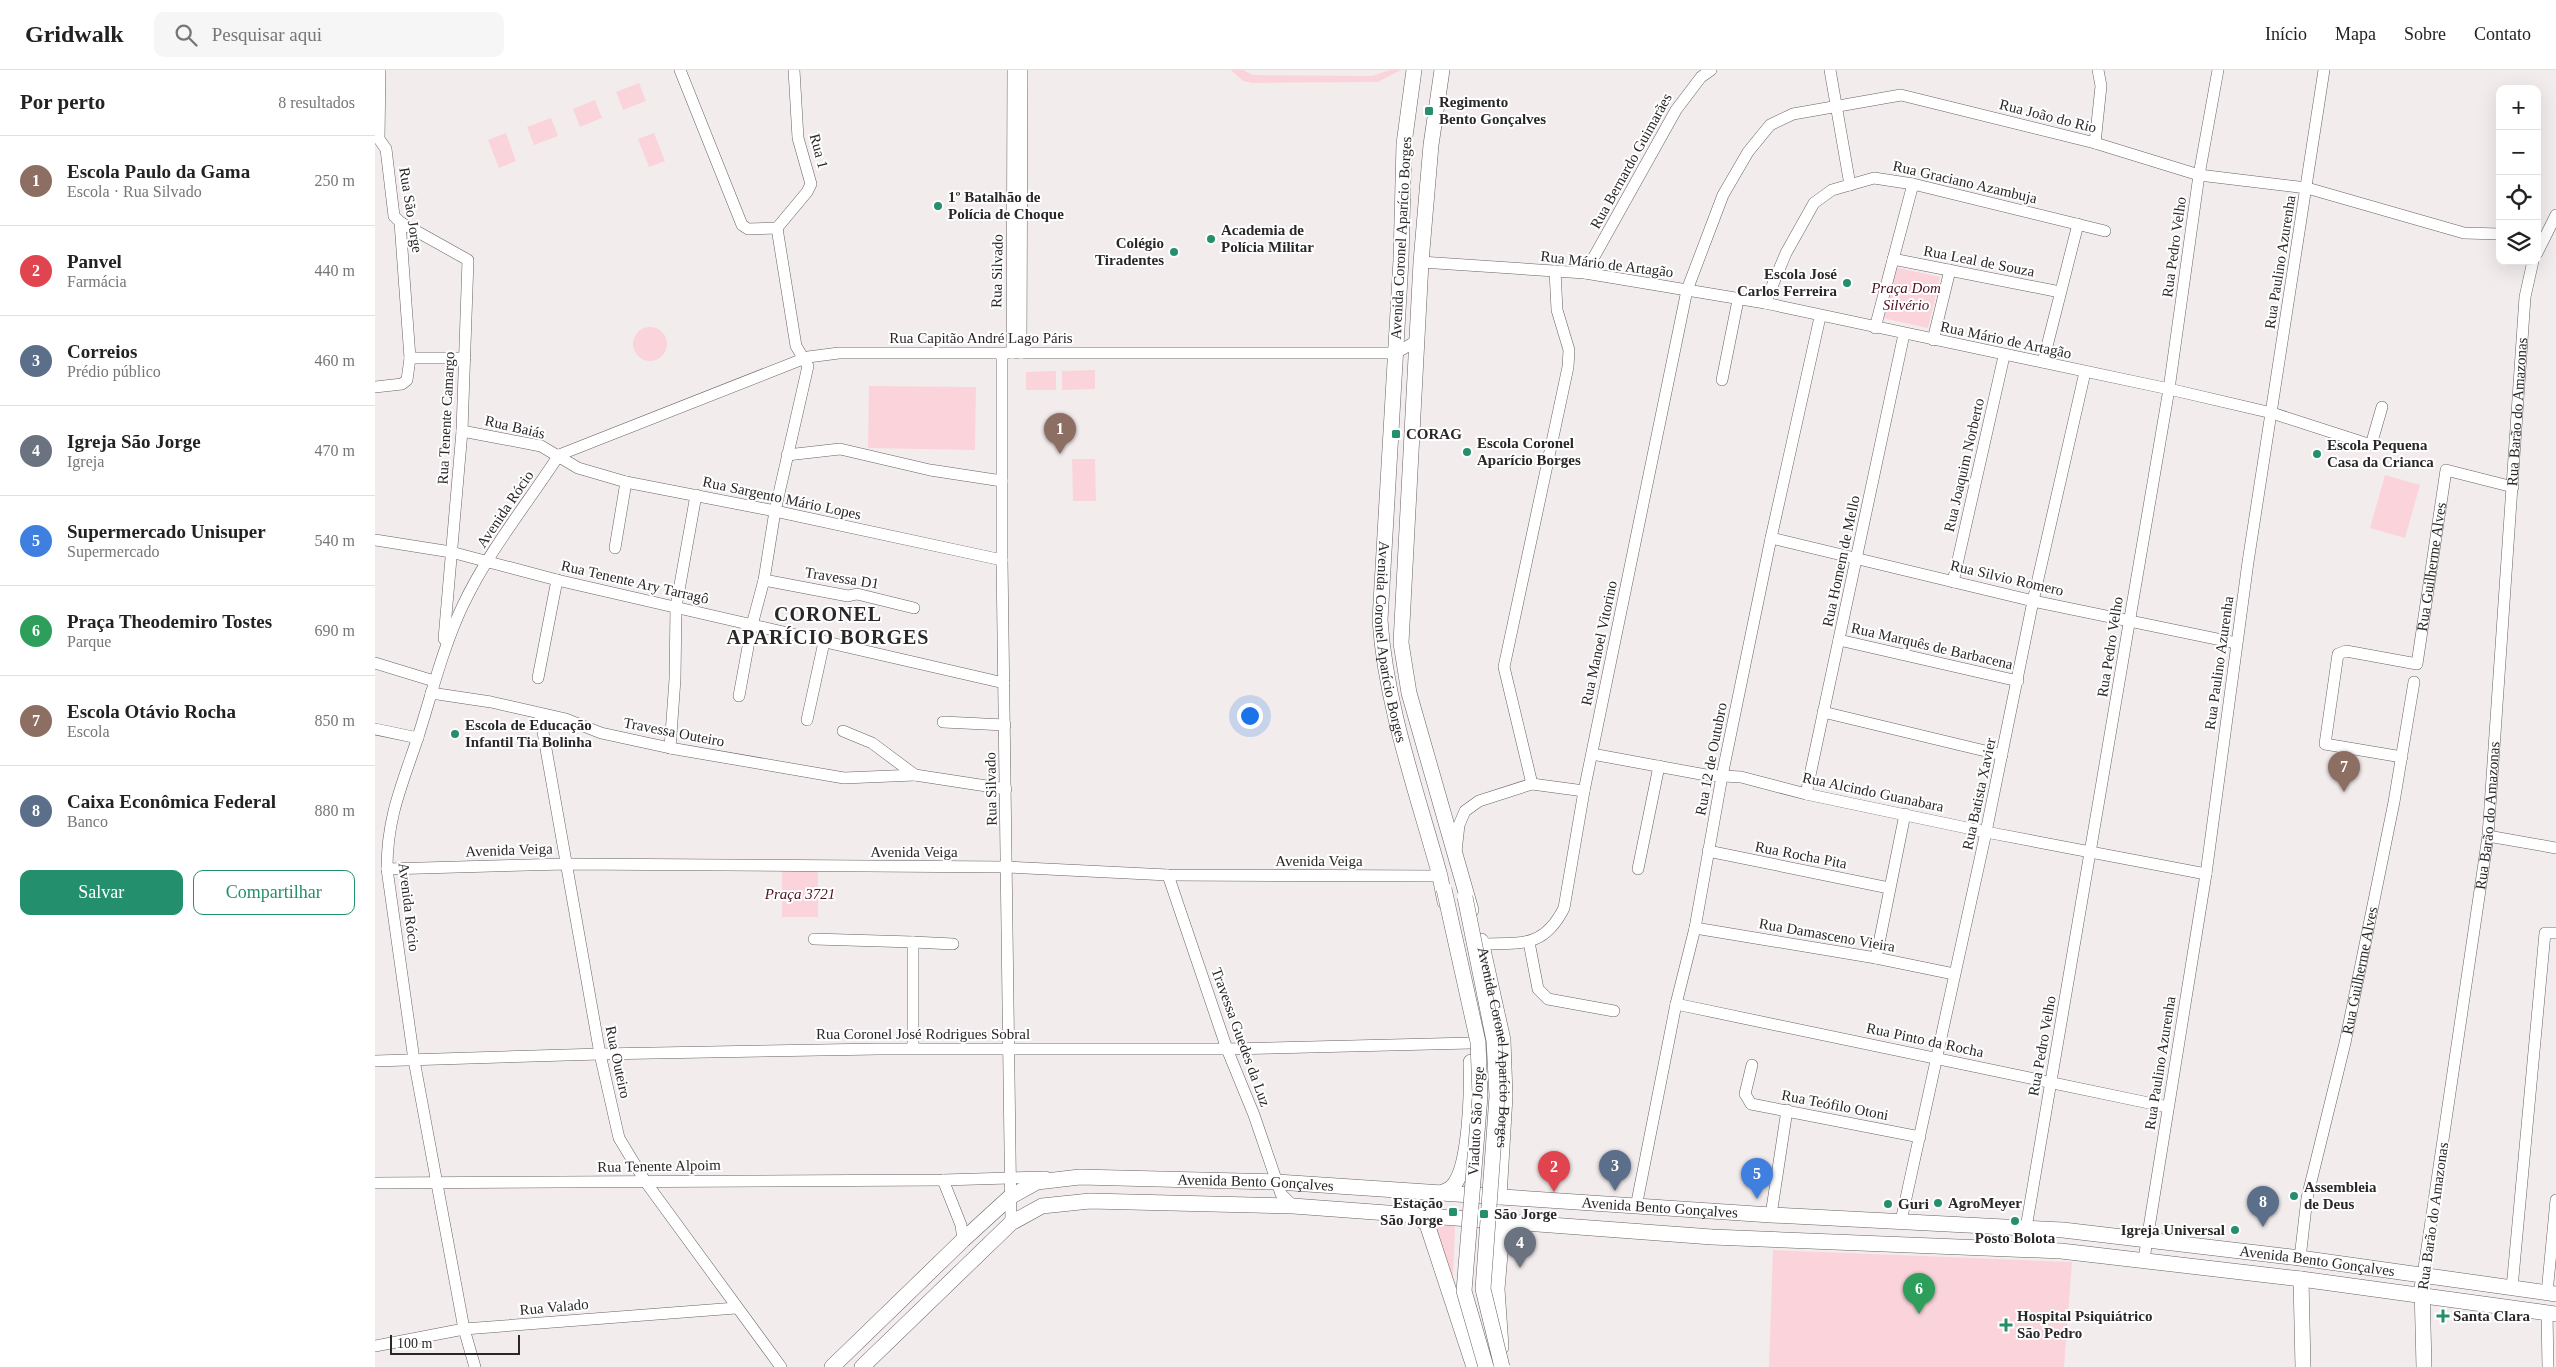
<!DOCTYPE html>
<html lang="pt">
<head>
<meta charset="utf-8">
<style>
	:root { --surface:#fff; --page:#f6f6f6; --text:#222; --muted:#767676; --line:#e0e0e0; --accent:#248f6d }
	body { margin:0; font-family:Georgia,serif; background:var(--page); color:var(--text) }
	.controls { position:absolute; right:15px; top:15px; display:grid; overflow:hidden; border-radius:10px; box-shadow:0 5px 20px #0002 }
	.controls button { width:45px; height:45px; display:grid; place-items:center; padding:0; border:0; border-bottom:1px solid var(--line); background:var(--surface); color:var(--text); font:25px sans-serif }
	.scale { position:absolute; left:15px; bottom:12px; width:130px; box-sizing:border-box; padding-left:5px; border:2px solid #2a2728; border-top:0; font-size:14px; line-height:18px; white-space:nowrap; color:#2a2728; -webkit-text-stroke:4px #fff; paint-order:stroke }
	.you { position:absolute; left:874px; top:645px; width:18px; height:18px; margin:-12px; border:4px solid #fff; border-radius:50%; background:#1a73e8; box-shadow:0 0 0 8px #1a73e833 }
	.badge { display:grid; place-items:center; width:32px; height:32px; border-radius:50%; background:var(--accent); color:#fff; font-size:16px; font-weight:700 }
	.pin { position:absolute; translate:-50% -41px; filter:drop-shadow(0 1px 2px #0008) }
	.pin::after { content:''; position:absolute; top:26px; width:18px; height:15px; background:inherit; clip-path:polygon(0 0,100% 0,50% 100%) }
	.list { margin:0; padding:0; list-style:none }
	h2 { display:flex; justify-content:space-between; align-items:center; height:65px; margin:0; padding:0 20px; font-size:21px }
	h2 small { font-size:16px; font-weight:400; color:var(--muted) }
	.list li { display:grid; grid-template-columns:32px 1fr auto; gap:15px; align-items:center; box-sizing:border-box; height:90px; padding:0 20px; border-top:1px solid var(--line) }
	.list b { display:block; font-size:19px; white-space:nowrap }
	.list p { margin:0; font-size:16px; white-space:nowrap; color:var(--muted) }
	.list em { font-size:16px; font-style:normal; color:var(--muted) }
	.actions { display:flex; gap:10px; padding:15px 20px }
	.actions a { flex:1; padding:11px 0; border:1px solid var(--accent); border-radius:10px; text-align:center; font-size:18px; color:var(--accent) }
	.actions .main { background:var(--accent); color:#fff }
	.icon { flex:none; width:28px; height:28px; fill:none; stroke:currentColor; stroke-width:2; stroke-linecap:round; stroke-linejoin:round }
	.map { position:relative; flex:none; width:2181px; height:1297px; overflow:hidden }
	header { display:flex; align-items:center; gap:30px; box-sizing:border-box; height:70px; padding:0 25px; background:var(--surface); border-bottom:1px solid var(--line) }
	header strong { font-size:24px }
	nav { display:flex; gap:28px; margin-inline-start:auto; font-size:18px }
	.search { width:350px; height:45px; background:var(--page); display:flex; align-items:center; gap:12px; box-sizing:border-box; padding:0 18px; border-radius:10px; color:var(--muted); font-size:19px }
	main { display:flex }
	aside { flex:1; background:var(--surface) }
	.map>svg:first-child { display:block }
</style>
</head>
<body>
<header>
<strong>Gridwalk</strong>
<div class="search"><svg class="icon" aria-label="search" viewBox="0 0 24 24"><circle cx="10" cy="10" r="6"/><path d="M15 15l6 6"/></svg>Pesquisar aqui</div>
<nav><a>Início</a><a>Mapa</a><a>Sobre</a><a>Contato</a></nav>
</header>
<main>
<aside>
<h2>Por perto<small>8 resultados</small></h2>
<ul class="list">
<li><span class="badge" style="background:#8d6e63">1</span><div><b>Escola Paulo da Gama</b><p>Escola · Rua Silvado</p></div><em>250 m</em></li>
<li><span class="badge" style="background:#e0444e">2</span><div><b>Panvel</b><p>Farmácia</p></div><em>440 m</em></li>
<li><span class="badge" style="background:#5c6f8a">3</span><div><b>Correios</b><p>Prédio público</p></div><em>460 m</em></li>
<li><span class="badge" style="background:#6b7280">4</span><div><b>Igreja São Jorge</b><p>Igreja</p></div><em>470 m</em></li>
<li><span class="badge" style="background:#3f7fe0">5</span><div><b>Supermercado Unisuper</b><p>Supermercado</p></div><em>540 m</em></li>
<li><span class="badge" style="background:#2e9e5b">6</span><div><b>Praça Theodemiro Tostes</b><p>Parque</p></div><em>690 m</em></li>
<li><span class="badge" style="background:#8d6e63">7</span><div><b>Escola Otávio Rocha</b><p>Escola</p></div><em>850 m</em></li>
<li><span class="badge" style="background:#5c6f8a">8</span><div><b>Caixa Econômica Federal</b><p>Banco</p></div><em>880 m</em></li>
</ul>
<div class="actions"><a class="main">Salvar</a><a>Compartilhar</a></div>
</aside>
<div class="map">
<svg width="2181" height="1297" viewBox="0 0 2181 1297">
	<rect width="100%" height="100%" fill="#f3eced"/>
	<path fill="#fad4da" d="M856 0H868L878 5 997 6 1015 0H1026L1003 12 877 13 868 11Z
		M264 13 271 31 248 40 241 22Z
		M220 30 227 48 205 57 198 39Z
		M176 48 183 66 159 75 152 57Z
		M131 63 141 91 124 98 113 70Z
		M279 63 290 91 274 97 263 69Z
		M1510 195 1565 207 1553 258 1498 246Z
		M258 274a17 17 0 1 1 34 0a17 17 0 1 1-34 0Z
		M720 300V319L687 320V301Z
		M681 301V320H651V302Z
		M494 316 601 317 600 380 493 378Z
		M697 389H720L721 431H698Z
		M2010 405 2045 415 2030 468 1995 458Z
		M407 801H443V847H407Z
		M1058 1155 1080 1156 1078 1208Z
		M1398 1180 1697 1192 1689 1297H1394Z"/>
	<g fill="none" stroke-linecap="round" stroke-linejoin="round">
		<g stroke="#686263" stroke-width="12">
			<g id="minor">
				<path d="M5 0 4 69 11 79 19 146 25 152 35 288"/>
				<path d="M305 0 367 155 373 159 402 158 421 276 433 296 400 441 389 510 377 555 364 626"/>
				<path d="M1455 0 1475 115"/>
				<path d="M1720 73 1726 16 1723 0"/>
				<path d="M25 152 93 190 87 361 69 569"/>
				<path d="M402 158 432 122 436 114 423 68 419 0"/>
				<path d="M2162 183 2181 145"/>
				<path d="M1518 189 1685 222"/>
				<path d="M1046 192 1210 203 1390 233 1794 319 1897 343 1996 375 2007 337"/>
				<path d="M1210 203 1301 40 1326 7 1336 0"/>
				<path d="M1390 233 1411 183 1439 133 1457 120 1499 108 1538 114 1730 161"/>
				<path d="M1500 258 1538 114"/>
				<path d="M1558 270 1575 200"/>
				<path d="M637 283 638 0"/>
				<path d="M646 283 647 0"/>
				<path d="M627 284V490L636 1153"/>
				<path d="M1668 292 1703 154"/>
				<path d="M1347 310 1363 230"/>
				<path d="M0 317 27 314 32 310 35 288H90"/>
				<path d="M87 361 166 376 203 398 251 412 400 441 627 490"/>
				<path d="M184 385 433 287 464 283H1021L1043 270"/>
				<path d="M412 385 465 379 555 400 627 411"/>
				<path d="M1396 468 1658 531 1861 573"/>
				<path d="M0 470 76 482 182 510 629 613"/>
				<path d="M240 478 251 412"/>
				<path d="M389 510 473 526 482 524 539 538"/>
				<path d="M1578 512 1629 286"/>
				<path d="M1464 570 1643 611"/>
				<path d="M0 593 59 611"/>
				<path d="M163 608 182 510"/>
				<path d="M56 623 116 632 191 649 226 663 295 678 469 708 540 705"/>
				<path d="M1448 642 1627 685"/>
				<path d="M165 645 225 984 244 1068 270 1111 406 1297"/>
				<path d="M432 650 449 572"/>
				<path d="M568 652 630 655"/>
				<path d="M0 659 43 668"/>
				<path d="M468 661 497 673 540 705 631 719"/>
				<path d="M295 678 300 609 301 537 321 425"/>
				<path d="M1217 684 1331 705 1366 707 1431 724 1611 762 1831 804"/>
				<path id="s1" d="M2027 687 1950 674 1963 584 1971 581 2042 594 2071 400 2138 417"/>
				<path d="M1157 714 1129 597 1193 297 1194 280 1182 240 1180 201"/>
				<path d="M1431 724 1529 264"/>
				<path d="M2113 766 2181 778"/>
				<path d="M1333 781 1514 818"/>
				<path d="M1081 782 1084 755 1090 741 1104 731 1157 714 1209 721"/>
				<path d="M12 799 191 794 632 797 793 805 1065 806"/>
				<path d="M1263 799 1284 696"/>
				<path d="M793 805 852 979 879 1045 906 1124 918 1136"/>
				<path d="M1320 858 1501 888 1579 904"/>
				<path d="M439 869 538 872V978"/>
				<path d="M538 872 578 874"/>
				<path d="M1154 872 1163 919 1173 929 1239 941"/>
				<path d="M1107 874C1146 873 1169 878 1189 838L1209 721 1312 220 1348 125 1373 82 1395 55 1418 44 1526 25 1720 73 1824 105 1932 118 2089 163 2125 164"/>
				<path d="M1501 888 1530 744"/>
				<path d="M1301 934 1793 1037"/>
				<path d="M0 991 225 984 503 979H852L1096 973"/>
				<path d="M1377 995 1370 1024 1376 1034 1545 1067"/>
				<path d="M568 1110 586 1155 588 1170"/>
				<path d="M0 1113 568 1110 671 1107"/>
				<path d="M1261 1137 1301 934 1320 858 1347 706 1396 468 1445 247"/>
				<path d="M1396 1145 1412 1040"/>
				<path d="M1526 1151 1611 762 1658 531 1710 302"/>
				<path d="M1651 1158 1794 319 1824 105 1843 0"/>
				<path id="s2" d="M1925 1188 1932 1128 1970 973 2019 732 2039 612"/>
				<path d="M1769 1189 1831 804 1873 492 1949 0"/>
				<path id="s3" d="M2048 1205 2113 766 2150 227 2158 191"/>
				<path d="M2137 1218 2170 863H2181"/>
				<path d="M2172 1223 2181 1130"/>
				<path d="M2172 1243 2173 1297"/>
				<path d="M0 1276 89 1259 361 1238"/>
				<path d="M100 1297 89 1259 39 990 12 799C12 747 27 715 43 667 57 623 68 577 88 535 113 482 152 434 184 385"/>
			</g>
		</g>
		<g stroke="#686263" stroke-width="16">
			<g id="major">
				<path id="s4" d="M1039 0 1029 74 1026 190 1005 550C1011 637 1042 722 1065 806L1070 832"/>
				<path d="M1067 0 1056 75 1046 192 1026 573 1034 623 1096 840"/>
				<path id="s5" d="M1106 871 1128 970 1130 1026 1124 1127"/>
				<path d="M1064 1124C1068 1122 1074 1120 1077 1117 1096 1099 1097 1018 1096 992"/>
				<path d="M1040 1145 1052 1154 1099 1297"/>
				<path d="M1926 1209 1928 1297"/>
				<path d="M2047 1216 2049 1297"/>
				<path d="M1126 1277 1122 1219 1127 1161 1132 1153"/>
				<path id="s6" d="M457 1297 588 1170 635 1127 662 1112 705 1107 902 1112 1396 1145 1688 1160 1925 1188 2181 1224"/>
				<path d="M487 1297 636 1153 667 1136 715 1131 918 1136 1337 1167 1686 1181 1926 1209 2181 1244"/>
			</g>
		</g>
		<use href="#minor" stroke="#fff" stroke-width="11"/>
		<use href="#major" stroke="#fff" stroke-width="15"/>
		<g stroke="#686263" stroke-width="16" stroke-linecap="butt">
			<path id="major-bridge" d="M1069 819 1103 972 1105 1026 1089 1221 1111 1297
				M1090 827 1119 971 1122 1026 1108 1219 1127 1297"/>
		</g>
		<use href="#major-bridge" stroke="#fff" stroke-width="15"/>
	</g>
	<g fill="#248f6d" stroke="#fff" stroke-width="2">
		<rect x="1049" y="36" width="10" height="10" rx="2.5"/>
		<circle cx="563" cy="136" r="5"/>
		<circle cx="836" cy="169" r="5"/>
		<circle cx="799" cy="182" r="5"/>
		<circle cx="1472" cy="213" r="5"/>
		<rect x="1016" y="359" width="10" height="10" rx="2.5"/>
		<circle cx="1092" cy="382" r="5"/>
		<circle cx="1942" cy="384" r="5"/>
		<circle cx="80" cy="664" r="5"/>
		<circle cx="1919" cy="1126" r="5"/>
		<circle cx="1563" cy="1133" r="5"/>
		<circle cx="1513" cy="1134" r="5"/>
		<rect x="1073" y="1137" width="10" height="10" rx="2.5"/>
		<rect x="1104" y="1139" width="10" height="10" rx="2.5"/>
		<circle cx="1640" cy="1151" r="5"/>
		<circle cx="1860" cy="1160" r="5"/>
		<path d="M2065.5 1238.5h5v5h5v5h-5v5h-5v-5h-5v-5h5z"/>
		<path d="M1628.5 1247.5h5v5h5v5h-5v5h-5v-5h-5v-5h5z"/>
	</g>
	<g text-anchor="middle" stroke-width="4" stroke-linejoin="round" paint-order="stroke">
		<g font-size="15" font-weight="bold" fill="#2a2728" stroke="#fff" text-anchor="start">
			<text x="1064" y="37">Regimento<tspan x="1064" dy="17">Bento Gonçalves</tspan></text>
			<text x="573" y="132">1º Batalhão de<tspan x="573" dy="17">Polícia de Choque</tspan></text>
			<text x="846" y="165">Academia de<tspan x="846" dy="17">Polícia Militar</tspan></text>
			<text x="789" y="178" text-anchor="end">Colégio<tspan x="789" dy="17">Tiradentes</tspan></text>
			<text x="1462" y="209" text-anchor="end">Escola José<tspan x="1462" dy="17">Carlos Ferreira</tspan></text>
			<text x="1031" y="369">CORAG</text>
			<text x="1102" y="378">Escola Coronel<tspan x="1102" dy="17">Aparício Borges</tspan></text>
			<text x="1952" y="380">Escola Pequena<tspan x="1952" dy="17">Casa da Crianca</tspan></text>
			<text x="90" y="660">Escola de Educação<tspan x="90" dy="17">Infantil Tia Bolinha</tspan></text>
			<text x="1929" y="1122">Assembleia<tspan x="1929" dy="17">de Deus</tspan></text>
			<text x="1068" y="1138" text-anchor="end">Estação<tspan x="1068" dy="17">São Jorge</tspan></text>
			<text x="1573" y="1138">AgroMeyer</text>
			<text x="1523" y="1139">Guri</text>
			<text x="1119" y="1149">São Jorge</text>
			<text x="1850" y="1165" text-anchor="end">Igreja Universal</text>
			<text x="1640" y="1173" text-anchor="middle">Posto Bolota</text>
			<text x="1642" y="1251">Hospital Psiquiátrico<tspan x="1642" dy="17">São Pedro</tspan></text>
			<text x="2078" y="1251">Santa Clara</text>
		</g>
		<g font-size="15" fill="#2a2728" stroke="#fff">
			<text transform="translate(1673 46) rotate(14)" y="5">Rua João do Rio</text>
			<text transform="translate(444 81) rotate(75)" y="5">Rua 1</text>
			<text transform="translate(1256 91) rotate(-61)" y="5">Rua Bernardo Guimarães</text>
			<text transform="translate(1590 112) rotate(13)" y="5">Rua Graciano Azambuja</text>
			<text transform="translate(36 140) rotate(81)" y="5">Rua São Jorge</text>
			<text transform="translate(1026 168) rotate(-87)" y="5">Avenida Coronel Aparício Borges</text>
			<text transform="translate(1799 177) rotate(-82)" y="5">Rua Pedro Velho</text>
			<text transform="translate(1604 191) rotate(11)" y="5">Rua Leal de Souza</text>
			<text transform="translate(1905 192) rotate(-81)" y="5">Rua Paulino Azurenha</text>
			<text transform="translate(1232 194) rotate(7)" y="5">Rua Mário de Artagão</text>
			<text transform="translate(622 201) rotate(-89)" y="5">Rua Silvado</text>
			<text x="606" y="273">Rua Capitão André Lago Páris</text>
			<text transform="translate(1631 270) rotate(12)" y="5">Rua Mário de Artagão</text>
			<text dy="5" stroke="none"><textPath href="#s3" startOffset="869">Rua Barão do Amazonas</textPath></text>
			<text transform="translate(71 348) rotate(-87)" y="5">Rua Tenente Camargo</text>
			<text transform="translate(140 357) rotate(13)" y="5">Rua Baiás</text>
			<text transform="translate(1589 395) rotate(-77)" y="5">Rua Joaquim Norberto</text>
			<text transform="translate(407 428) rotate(12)" y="5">Rua Sargento Mário Lopes</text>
			<text transform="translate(130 439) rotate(-56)" y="5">Avenida Rócio</text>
			<text transform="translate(1466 491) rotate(-78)" y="5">Rua Homem de Mello</text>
			<text dy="5" stroke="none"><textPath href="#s1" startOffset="348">Rua Guilherme Alves</textPath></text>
			<text transform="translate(467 508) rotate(9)" y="5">Travessa D1</text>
			<text transform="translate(1632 508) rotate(13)" y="5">Rua Silvio Romero</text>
			<text transform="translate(260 512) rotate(13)" y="5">Rua Tenente Ary Tarragô</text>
			<text dy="5" stroke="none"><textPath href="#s4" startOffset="574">Avenida Coronel Aparício Borges</textPath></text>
			<text transform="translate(1224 573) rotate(-78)" y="5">Rua Manoel Vitorino</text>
			<text transform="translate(1557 576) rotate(13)" y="5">Rua Marquês de Barbacena</text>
			<text transform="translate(1735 577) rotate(-81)" y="5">Rua Pedro Velho</text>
			<text transform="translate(1844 593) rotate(-82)" y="5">Rua Paulino Azurenha</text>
			<text transform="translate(299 662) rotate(11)" y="5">Travessa Outeiro</text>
			<text transform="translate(1336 689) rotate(-79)" y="5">Rua 12 de Outubro</text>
			<text transform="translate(616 719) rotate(-91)" y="5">Rua Silvado</text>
			<text transform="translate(1498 722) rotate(12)" y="5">Rua Alcindo Guanabara</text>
			<text transform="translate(1604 724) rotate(-78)" y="5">Rua Batista Xavier</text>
			<text dy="5" stroke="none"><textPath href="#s3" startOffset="464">Rua Barão do Amazonas</textPath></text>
			<text transform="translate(134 780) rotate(-2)" y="5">Avenida Veiga</text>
			<text x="539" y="787">Avenida Veiga</text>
			<text transform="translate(1426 785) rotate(11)" y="5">Rua Rocha Pita</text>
			<text x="944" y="796">Avenida Veiga</text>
			<text transform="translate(34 837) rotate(83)" y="5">Avenida Rócio</text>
			<text transform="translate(1452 865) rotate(10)" y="5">Rua Damasceno Vieira</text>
			<text dy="5" stroke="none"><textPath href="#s2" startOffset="294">Rua Guilherme Alves</textPath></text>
			<text x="548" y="969">Rua Coronel José Rodrigues Sobral</text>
			<text transform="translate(866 967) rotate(70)" y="5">Travessa Guedes da Luz</text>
			<text transform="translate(1550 970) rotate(12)" y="5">Rua Pinto da Rocha</text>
			<text transform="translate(1667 976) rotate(-80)" y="5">Rua Pedro Velho</text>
			<text dy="5" stroke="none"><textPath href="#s5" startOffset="108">Avenida Coronel Aparício Borges</textPath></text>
			<text transform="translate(243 992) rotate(78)" y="5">Rua Outeiro</text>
			<text transform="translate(1785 993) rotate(-81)" y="5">Rua Paulino Azurenha</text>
			<text transform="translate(1460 1035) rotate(11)" y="5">Rua Teófilo Otoni</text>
			<text transform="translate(1101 1051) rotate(-87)" y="5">Viaduto São Jorge</text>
			<text transform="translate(284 1096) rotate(-1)" y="5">Rua Tenente Alpoim</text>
			<text dy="5" stroke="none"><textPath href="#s6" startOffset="496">Avenida Bento Gonçalves</textPath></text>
			<text dy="5" stroke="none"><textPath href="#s6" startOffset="901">Avenida Bento Gonçalves</textPath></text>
			<text transform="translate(2058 1146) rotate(-82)" y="5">Rua Barão do Amazonas</text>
			<text dy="5" stroke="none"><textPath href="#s6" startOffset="1561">Avenida Bento Gonçalves</textPath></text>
			<text transform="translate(179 1237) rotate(-5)" y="5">Rua Valado</text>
		</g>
		<g font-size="15" font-style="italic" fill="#4d0f22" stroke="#fff">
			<text x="1531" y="223">Praça Dom<tspan x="1531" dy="17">Silvério</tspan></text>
			<text x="425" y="829">Praça 3721</text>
		</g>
		<g font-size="20" font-weight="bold" letter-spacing="1" fill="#2a2728" stroke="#fff">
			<text x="453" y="551">CORONEL<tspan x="453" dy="23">APARÍCIO BORGES</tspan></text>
		</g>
	</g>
</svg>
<div class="controls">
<button>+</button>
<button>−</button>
<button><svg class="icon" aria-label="locate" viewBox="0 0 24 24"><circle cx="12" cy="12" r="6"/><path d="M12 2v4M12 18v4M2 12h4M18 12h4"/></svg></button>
<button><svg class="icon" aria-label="layers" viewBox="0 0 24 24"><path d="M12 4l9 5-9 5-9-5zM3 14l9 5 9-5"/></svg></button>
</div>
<div class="scale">100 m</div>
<div class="you"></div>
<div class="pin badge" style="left:685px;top:384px;background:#8d6e63">1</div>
<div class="pin badge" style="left:1179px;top:1122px;background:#e0444e">2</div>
<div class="pin badge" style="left:1240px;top:1121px;background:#5c6f8a">3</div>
<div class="pin badge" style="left:1145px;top:1198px;background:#6b7280">4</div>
<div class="pin badge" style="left:1382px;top:1129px;background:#3f7fe0">5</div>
<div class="pin badge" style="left:1544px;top:1244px;background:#2e9e5b">6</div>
<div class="pin badge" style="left:1969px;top:722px;background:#8d6e63">7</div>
<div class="pin badge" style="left:1888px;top:1157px;background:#5c6f8a">8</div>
</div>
</main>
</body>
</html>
